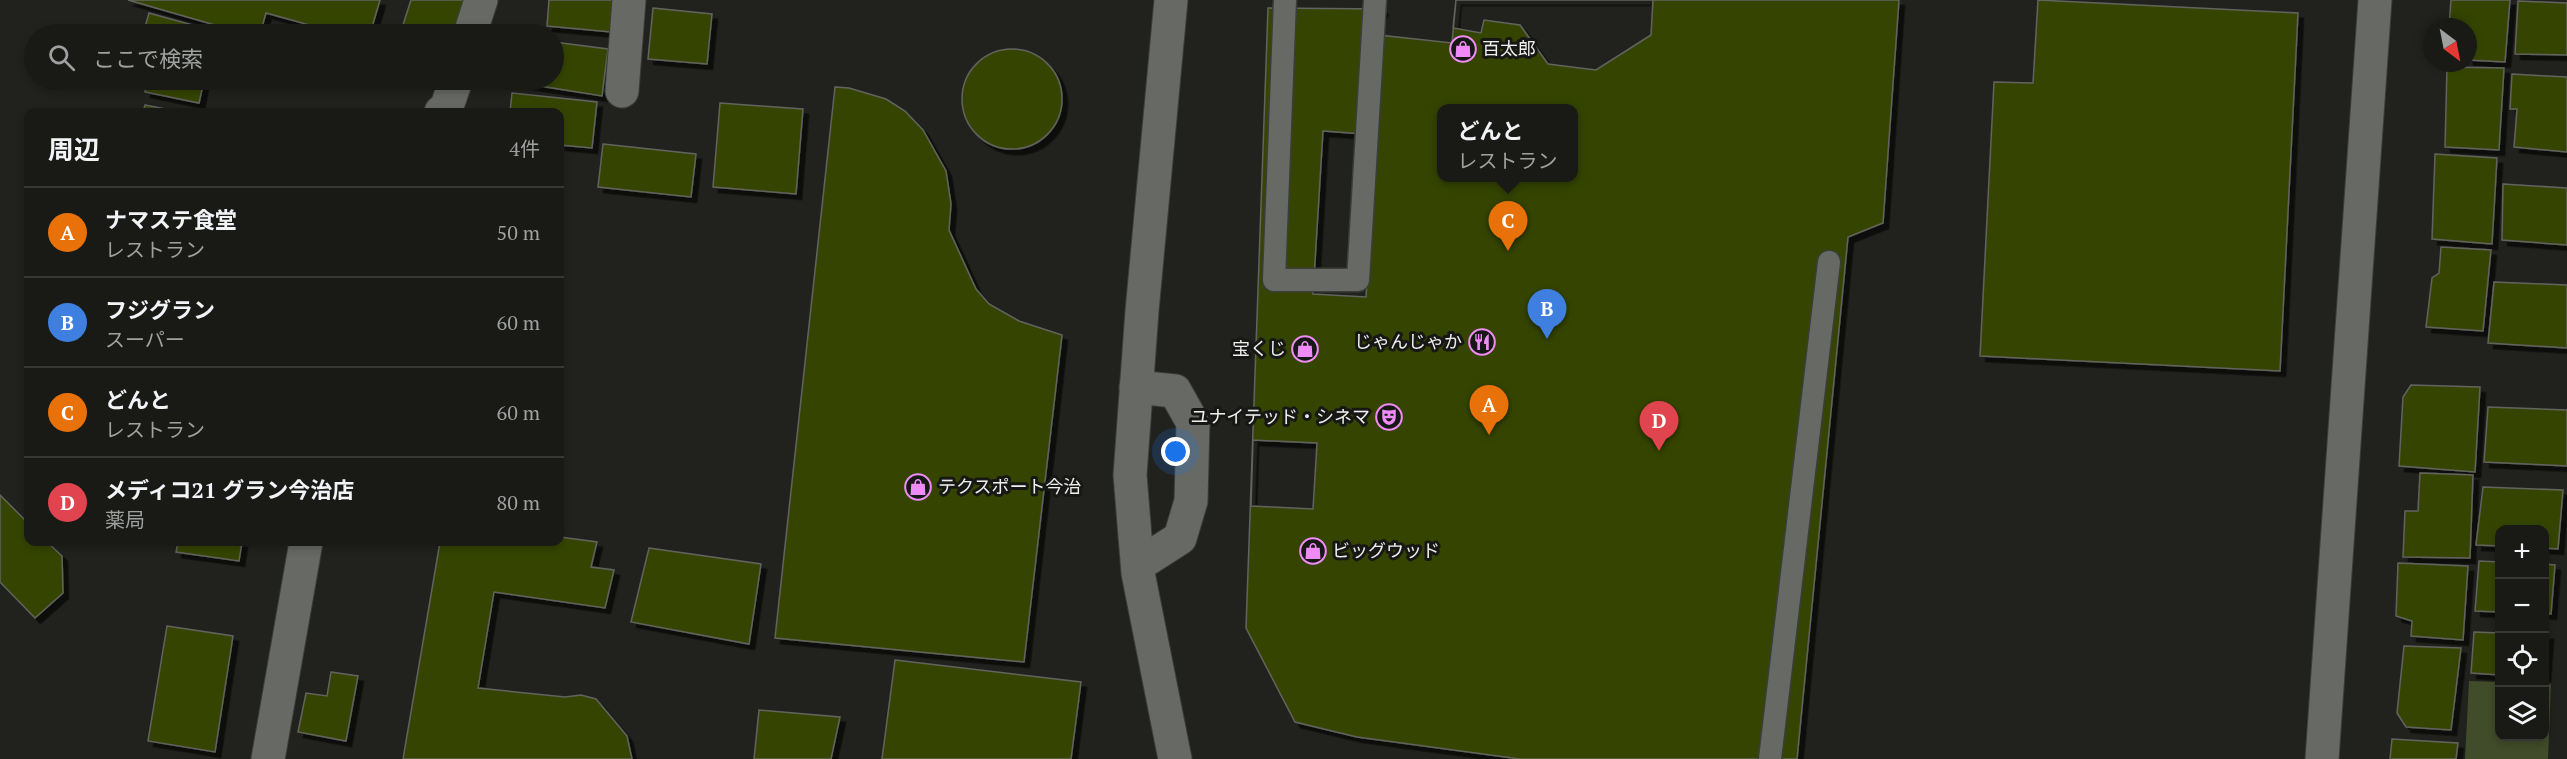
<!DOCTYPE html>
<html lang="ja">
<head>
<meta charset="utf-8">
<style>
	:root { --surface:#191a16; --page:#262723; --text:#f1f3f6; --muted:#9fa1a1; --line:#373835; --accent:#ea580c }
	body { margin:0; font-family:"PT Serif","Noto Sans JP",serif; background:var(--page); color:var(--text) }
	.controls { position:absolute; right:18px; bottom:18px; display:grid; overflow:hidden; border-radius:12px; box-shadow:0 3px 9px #0003 }
	.controls button { width:54px; height:54px; display:grid; place-items:center; padding:0; border:0; border-bottom:2px solid var(--line); background:var(--surface); color:var(--text); font:30px sans-serif }
	.compass { position:absolute; left:2423px; top:18px; width:54px; height:54px; border-radius:50%; background:var(--surface); box-shadow:0 3px 9px #0003; rotate:148deg }
	.you { position:absolute; left:1176px; top:452px; width:21px; height:21px; margin:-15px; border:4px solid #fff; border-radius:50%; background:#1a73e8; box-shadow:0 0 0 9px #1a73e833 }
	.badge { display:grid; place-items:center; width:39px; height:39px; border-radius:50%; background:var(--accent); color:#fff; font-size:20px; font-weight:700 }
	.pin { position:absolute; translate:-50% -50px; filter:drop-shadow(0 2px 3px #0008) }
	.pin::after { content:''; position:absolute; top:32px; width:21px; height:18px; background:inherit; clip-path:polygon(0 0,100% 0,50% 100%) }
	.popup { position:absolute; left:1437px; top:104px; width:141px; height:78px; box-sizing:border-box; display:grid; place-content:center; border-radius:12px; background:var(--surface); filter:drop-shadow(0 2px 4px #0005); font-size:20px; white-space:nowrap; color:var(--muted) }
	.popup b { font-size:22px; color:var(--text) }
	.popup::after { content:''; position:absolute; left:50%; top:100%; margin-left:-12px; border:12px solid transparent; border-top-color:var(--surface) }
	.list { margin:0; padding:0; list-style:none }
	h2 { display:flex; justify-content:space-between; align-items:center; height:78px; margin:0; padding:0 24px; font-size:26px }
	h2 small { font-size:20px; font-weight:400; color:var(--muted) }
	.list li { display:grid; grid-template-columns:39px 1fr auto; gap:18px; align-items:center; box-sizing:border-box; height:90px; padding:0 24px; border-top:2px solid var(--line) }
	.list b { display:block; font-size:22px; white-space:nowrap }
	.list p { margin:0; font-size:20px; white-space:nowrap; color:var(--muted) }
	.list em { font-size:20px; font-style:normal; color:var(--muted) }
	.icon { flex:none; width:33px; height:33px; fill:none; stroke:currentColor; stroke-width:2; stroke-linecap:round; stroke-linejoin:round }
	.map { position:relative; flex:none; width:2567px; height:759px; overflow:hidden }
	.search { position:absolute; background:var(--surface); box-shadow:0 3px 9px #0003; left:24px; top:24px; width:540px; height:66px; display:flex; align-items:center; gap:15px; box-sizing:border-box; padding:0 21px; border-radius:33px; color:var(--muted); font-size:22px }
	.panel { position:absolute; background:var(--surface); box-shadow:0 3px 9px #0003; left:24px; top:108px; width:540px; height:438px; border-radius:12px }
	.map>svg:first-child { display:block }
</style>
</head>
<body>
<div class="map">
<svg width="2567" height="759" viewBox="0 0 2567 759">
	<defs>
		<filter id="shadow"><feDropShadow dx="5.5" dy="5.5" stdDeviation="0" flood-color="#0009"/></filter>
	</defs>
	<rect width="100%" height="100%" fill="#21221e"/>
	<path fill="#414c2a" d="M2469 681 2499 682 2500 736H2544L2545 684H2551L2548 759H2465Z"/>
	<path fill="#364503" stroke="#62635f" stroke-width="1.5" fill-rule="evenodd" filter="url(#shadow)" d="M128 0H380L370 34H342L266 13 260 34H246Z
		M411 0H464L453 34H400Z
		M549 0H614L611 32 547 26Z
		M1456 0H1899L1883 223 1848 237 1797 759H1520L1357 737 1295 722 1246 628 1268 8 1383 9 1370 34 1452 43ZM1442 109H1574V178H1442Z
		M1456 0H1653L1651 35 1596 70 1548 64 1520 25 1484 20 1481 33 1453 28Z
		M2038 0 2298 13 2280 371 1980 356 1994 82 2033 83Z
		M2451 0H2510L2505 62 2468 60V27H2449Z
		M2518 1 2567 3V55L2515 54Z
		M653 8 712 14 707 64 648 59Z
		M149 13 225 34H143Z
		M554 42 608 49 602 96 521 83V80H554Z
		M962 99a50 50 0 1 1 100 0a50 50 0 1 1-100 0Z
		M2447 67 2504 68 2499 150 2445 147Z
		M2512 74 2567 77V152L2514 147 2517 109H2510Z
		M147 80H204L199 103 145 92Z
		M835 87 849 88 886 99 905 111 923 130 946 171 951 204 949 230 976 289 989 304 1019 321 1062 335 1024 662 775 638Z
		M512 93 597 102 592 148 560 145V112H510Z
		M720 103 803 109 796 194 713 187Z
		M145 105 181 112H143Z
		M1323 131 1377 135 1366 297 1313 294Z
		M603 144 696 154 691 197 598 187Z
		M2435 154 2497 158 2492 244 2432 239Z
		M2503 184 2567 188V245L2502 240Z
		M2441 247 2491 250 2483 331 2426 327 2432 278 2439 273Z
		M2494 282 2567 285V348L2488 343Z
		M2411 385 2480 387 2475 472 2399 466 2403 397Z
		M2488 407 2567 410V466L2484 462Z
		M1253 440 1317 443 1313 509 1251 506Z
		M2420 473 2473 475 2470 558 2403 557 2405 511H2418Z
		M2483 487 2563 490 2558 549 2544 548V530H2500V546L2476 545Z
		M0 495 28 523V542H47L62 556 63 593 35 618 0 582Z
		M560 537 597 542 591 567 614 570 605 608 494 592 478 688 565 697 581 695 596 699 627 736 632 759H403L440 542H560Z
		M178 542H242L239 561 176 552Z
		M649 548 761 564 749 644 631 622Z
		M2479 561 2500 562V612L2475 611Z
		M2398 563 2468 566 2463 640 2411 636 2412 621 2396 616Z
		M2544 564 2555 565 2551 614 2544 613Z
		M167 626 233 636 215 752 148 741Z
		M2474 632 2500 633V675L2471 673Z
		M2544 634H2548L2545 676H2544Z
		M2404 646 2461 648 2451 730 2406 727 2397 713Z
		M895 660 1081 682 1071 759H882Z
		M331 672 358 676 346 741 298 732 306 693 327 696Z
		M759 710 840 717 831 759H754Z
		M2392 739 2458 743 2456 759H2390Z"/>
	<g fill="none" stroke-linecap="round" stroke-linejoin="round">
		<g stroke="#3c3d3a" stroke-width="25">
			<path id="service" d="M1285 0 1274 280H1358L1375 0
				M1770 759 1829 262"/>
		</g>
		<g stroke="#3c3d3a" stroke-width="35">
			<path id="minor" d="M470 34 481 0
				M622 91 629 0
				M441 112 446 109 456 80
				M1136 387 1175 391 1193 423 1191 501 1180 538 1138 565
				M268 759 306 542"/>
		</g>
		<g stroke="#3c3d3a" stroke-width="35">
			<path id="tertiary" d="M1171 0 1142 311 1130 475 1138 573 1175 759
				M2322 759 2375 0"/>
		</g>
		<use href="#service" stroke="#676965" stroke-width="22"/>
		<use href="#minor" stroke="#676965" stroke-width="33"/>
		<use href="#tertiary" stroke="#676965" stroke-width="33"/>
	</g>
	<defs>
		<g id="shop-ring" transform="scale(1.35)"><circle r="9.5" fill="#171815" stroke="#ef8bf7" stroke-width="1.5"/><path d="M-5-2.5h2.3a2.7 3.5 0 0 1 5.4 0H5L5.5 6h-11ZM-1.5-2.5h3a1.5 2.3 0 0 0-3 0Z" fill="#ef8bf7"/></g>
		<g id="restaurant-ring" transform="scale(1.35)"><circle r="9.5" fill="#171815" stroke="#ef8bf7" stroke-width="1.5"/><path d="M-5-6h1v4h1v-4h1v4h1v-4h1v5L-1.5 .5V6h-2V.5L-5-1ZM5-6V6H3V1.5H1.5Q1.5-4 5-6Z" fill="#ef8bf7"/></g>
		<g id="theatre-ring" transform="scale(1.35)"><circle r="9.5" fill="#171815" stroke="#ef8bf7" stroke-width="1.5"/><path d="M-5-5.5Q0-4 5-5.5V0Q5 5 0 6Q-5 5-5 0ZM-3.3-2.5H-1v1.5H-3.3ZM1-2.5H3.3v1.5H1ZM-2.8 1Q0 5.5 2.8 1Z" fill="#ef8bf7"/></g>
	</defs>
	<g fill-rule="evenodd">
		<use href="#shop-ring" x="1463" y="49"/>
		<use href="#restaurant-ring" x="1482" y="342"/>
		<use href="#shop-ring" x="1305" y="349"/>
		<use href="#theatre-ring" x="1389" y="417"/>
		<use href="#shop-ring" x="918" y="487"/>
		<use href="#shop-ring" x="1313" y="551"/>
	</g>
	<g text-anchor="middle" stroke-width="6" stroke-linejoin="round" paint-order="stroke">
		<g font-size="18" fill="#eeefed" stroke="#171815" text-anchor="start">
			<text x="1482" y="55">百太郎</text>
			<text x="1462" y="348" text-anchor="end">じゃんじゃか</text>
			<text x="1286" y="355" text-anchor="end">宝くじ</text>
			<text x="1370" y="423" text-anchor="end">ユナイテッド・シネマ</text>
			<text x="938" y="493">テクスポート今治</text>
			<text x="1332" y="557">ビッグウッド</text>
		</g>
	</g>
</svg>
<div class="controls">
<button>+</button>
<button>−</button>
<button><svg class="icon" aria-label="locate" viewBox="0 0 24 24"><circle cx="12" cy="12" r="6"/><path d="M12 2v4M12 18v4M2 12h4M18 12h4"/></svg></button>
<button><svg class="icon" aria-label="layers" viewBox="0 0 24 24"><path d="M12 4l9 5-9 5-9-5zM3 14l9 5 9-5"/></svg></button>
</div>
<svg class="compass" viewBox="-18 -18 36 36"><path d="M0-13l5 13h-10z" fill="#e53935"/><path d="M0 13l5-13h-10z" fill="#9fa1a1"/></svg>
<div class="you"></div>
<div class="pin badge" style="left:1489px;top:435px;background:#e8710a">A</div>
<div class="pin badge" style="left:1547px;top:339px;background:#3f7fe0">B</div>
<div class="pin badge" style="left:1508px;top:251px;background:#e8710a">C</div>
<div class="popup"><b>どんと</b>レストラン</div>
<div class="pin badge" style="left:1659px;top:451px;background:#e0444e">D</div>
<div class="search"><svg class="icon" aria-label="search" viewBox="0 0 24 24"><circle cx="10" cy="10" r="6"/><path d="M15 15l6 6"/></svg>ここで検索</div>
<section class="panel">
<h2>周辺<small>4件</small></h2>
<ul class="list">
<li><span class="badge" style="background:#e8710a">A</span><div><b>ナマステ食堂</b><p>レストラン</p></div><em>50 m</em></li>
<li><span class="badge" style="background:#3f7fe0">B</span><div><b>フジグラン</b><p>スーパー</p></div><em>60 m</em></li>
<li><span class="badge" style="background:#e8710a">C</span><div><b>どんと</b><p>レストラン</p></div><em>60 m</em></li>
<li><span class="badge" style="background:#e0444e">D</span><div><b>メディコ21 グラン今治店</b><p>薬局</p></div><em>80 m</em></li>
</ul>
</section>
</div>
</body>
</html>
